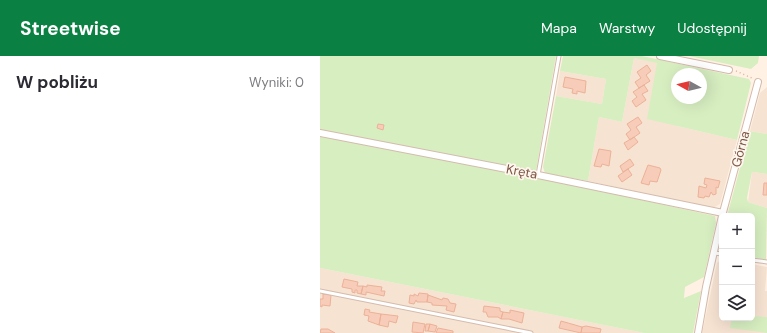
<!DOCTYPE html>
<html lang="pl">
<head>
<meta charset="utf-8">
<style>
	:root { --surface:#fff; --page:#f2f2f3; --text:#2b2b33; --muted:#7c7c81; --line:#e1e1e2; --accent:#0b8043 }
	body { margin:0; font-family:"DM Sans",sans-serif; background:var(--page); color:var(--text) }
	.controls { position:absolute; right:12px; bottom:12px; display:grid; overflow:hidden; border-radius:6px; box-shadow:0 4px 16px #0002 }
	.controls button { width:36px; height:36px; display:grid; place-items:center; padding:0; border:0; border-bottom:1px solid var(--line); background:var(--surface); color:var(--text); font:20px sans-serif }
	.compass { position:absolute; left:351px; top:12px; width:36px; height:36px; border-radius:50%; background:var(--surface); box-shadow:0 4px 16px #0002; rotate:278deg }
	.list { margin:0; padding:0; list-style:none }
	h2 { display:flex; justify-content:space-between; align-items:center; height:52px; margin:0; padding:0 16px; font-size:17px }
	h2 small { font-size:13px; font-weight:400; color:var(--muted) }
	.icon { flex:none; width:22px; height:22px; fill:none; stroke:currentColor; stroke-width:2; stroke-linecap:round; stroke-linejoin:round }
	.map { position:relative; flex:none; width:447px; height:277px; overflow:hidden }
	header { display:flex; align-items:center; gap:24px; box-sizing:border-box; height:56px; padding:0 20px; background:var(--accent); color:#fff }
	header strong { font-size:19px }
	nav { display:flex; gap:22px; margin-inline-start:auto; font-size:14px }
	main { display:flex }
	aside { flex:1; background:var(--surface) }
	.map>svg:first-child { display:block }
</style>
</head>
<body>
<header>
<strong>Streetwise</strong>
<nav><a>Mapa</a><a>Warstwy</a><a>Udostępnij</a></nav>
</header>
<main>
<aside>
<h2>W pobliżu<small>Wyniki: 0</small></h2>
<ul class="list">
</ul>
</aside>
<div class="map">
<svg width="447" height="277" viewBox="0 0 447 277">
	<rect width="100%" height="100%" fill="#fff2e5"/>
	<path fill="#f7e3d2" d="M314 2 337 6 357 70 417 84 400 148 393 152 268 125 279 61 302 66Z
		M240 15 286 23 282 48 236 40Z
		M447 31V78L430 75 440 37Z
		M432 116 447 118V152L428 146Z
		M402 203V262H432V208L447 211 445 235H447V277H382L397 207Z
		M0 212 324 277H0Z"/>
	<path fill="#d7eec1" fill-rule="evenodd" d="M0 0H236L216 115 0 76Z
		M243 0H322L429 23 431 27 417 84 327 63 337 7 314 2 302 66 279 61 268 125 225 117 223 111 236 40 282 48 286 23 240 15ZM357 18H381V42H357Z
		M369 0H439L438 7 431 13Z
		M430 75 447 78V118L432 116 427 142 428 146 447 152 446 204 432 201V160H407Z
		M0 80 267 132 395 160 396 167 384 221 365 231 364 242 381 235 373 277H324L0 212Z
		M432 260 447 261V277L410 272 412 262H432Z"/>
	<path fill="#f7cdb9" stroke="#ecb198" d="M327 9 331 15 326 19 330 25 319 32 315 26 321 22 317 16Z
		M245 21 266 25 265 37 257 35V38L252 37 253 33 243 31Z
		M324 29 328 35 322 38 326 44 316 51 312 45 317 41 313 36Z
		M318 61 322 67 316 71 320 77 310 84 306 78 311 74 307 68Z
		M58 68 64 69 63 74 57 72Z
		M314 81 318 86 308 94 304 87Z
		M279 93 291 95 289 110 282 108 281 111 274 110Z
		M310 103 314 109 303 116 300 110Z
		M328 109 340 112 341 114 337 126 330 125 329 129 321 127Z
		M308 113 312 119 302 126 298 120Z
		M385 122 400 125 398 132 396 131V138L393 139 391 136 389 141 385 140 384 142 378 141 379 130 386 132 387 129 384 128Z
		M444 127H447V139H443Z
		M24 223 38 226 37 230H43L41 238 37 237V234H35V237L32 236V233L22 231Z
		M47 229 62 231 61 235H65L64 240 46 236V239L41 238 43 230 47 231Z
		M99 237 108 238 107 246H97L96 244 94 248 89 247 90 239 94 240V238L98 240Z
		M3 238 11 239 10 250 2 249V251L0 250V243H3Z
		M108 239 122 244 123 242 128 243 130 247 136 248 134 256 126 254 127 250 112 249V247L107 246Z
		M164 250 180 252V255L183 256 181 263 178 261H168L166 256H163Z
		M45 253 50 254 49 256 61 258 59 269 48 265 49 260 44 259Z
		M190 254 204 257 202 267 189 263H181L183 256 190 257Z
		M61 258 78 260 76 267 69 265 68 271 59 269Z
		M241 265 262 271 261 277 239 272Z
		M93 266 105 268 103 277 92 276Z
		M106 268H110L108 275H105Z
		M110 268 117 270 115 276 108 275Z
		M266 270 281 273 280 277H261L262 271Z
		M118 272 133 275V277H116Z
		M1 273H8L15 277H0Z"/>
	<g fill="none" stroke-linecap="round" stroke-linejoin="round">
		<g stroke="#d4bbac" stroke-width="5">
			<path id="service" d="M218 119 239 0
				M394 197 402 198
				M432 204 447 206
				M0 235 211 277"/>
		</g>
		<g stroke="#d4bbac" stroke-width="8">
			<path id="minor" d="M340 0 409 14
				M0 77 218 119 403 157
				M402 160 438 26
				M378 277 386 231 402 160"/>
		</g>
		<path stroke="#ddb09c" stroke-width="1.5" stroke-dasharray="1 3" stroke-linecap="butt" d="M416 15 434 23"/>
		<use href="#service" stroke="#fff" stroke-width="3"/>
		<use href="#minor" stroke="#fff" stroke-width="6"/>
	</g>
	<g text-anchor="middle" stroke-width="3.5" stroke-linejoin="round" paint-order="stroke">
		<g font-size="13" fill="#7b5546" stroke="#fff7ed">
			<text transform="translate(420 93) rotate(-75)" y="5">Górna</text>
			<text transform="translate(202 115) rotate(11)" y="5">Kręta</text>
		</g>
	</g>
</svg>
<div class="controls">
<button>+</button>
<button>−</button>
<button><svg class="icon" aria-label="layers" viewBox="0 0 24 24"><path d="M12 4l9 5-9 5-9-5zM3 14l9 5 9-5"/></svg></button>
</div>
<svg class="compass" viewBox="-18 -18 36 36"><path d="M0-13l5 13h-10z" fill="#e53935"/><path d="M0 13l5-13h-10z" fill="#7c7c81"/></svg>
</div>
</main>
</body>
</html>
